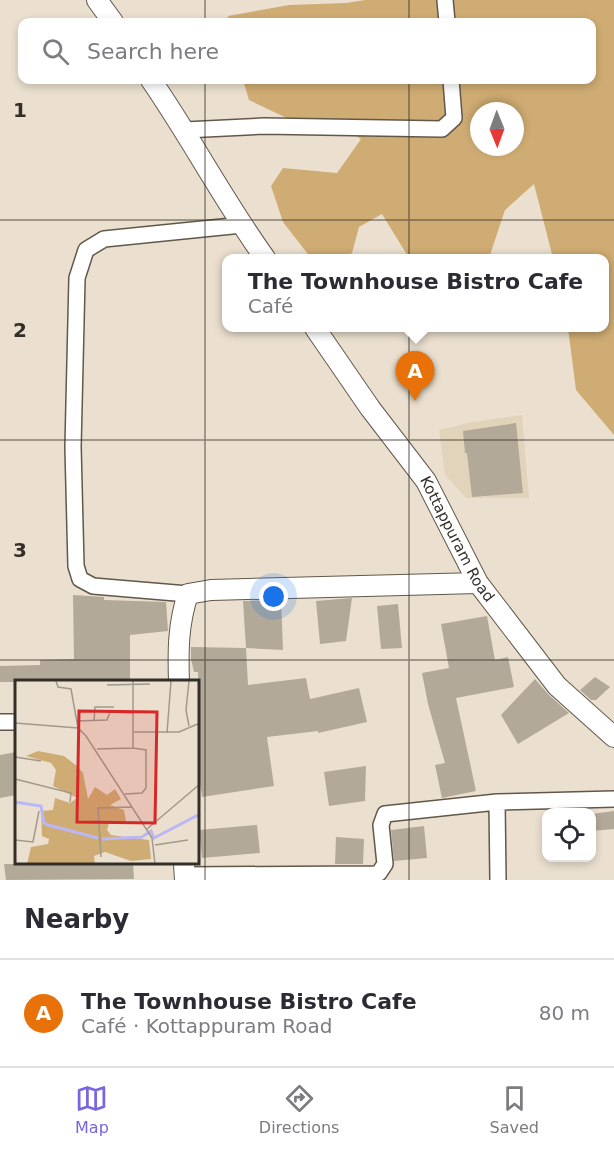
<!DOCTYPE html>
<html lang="en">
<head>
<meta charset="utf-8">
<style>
	:root { --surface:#fff; --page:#f2f2f3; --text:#2b2b33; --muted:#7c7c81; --line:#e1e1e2; --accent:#7b65e0 }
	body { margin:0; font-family:"DejaVu Sans",sans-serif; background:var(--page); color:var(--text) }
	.controls { position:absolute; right:18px; bottom:18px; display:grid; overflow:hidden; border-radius:12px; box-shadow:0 3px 9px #0003 }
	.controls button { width:54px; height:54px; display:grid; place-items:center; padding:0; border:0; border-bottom:2px solid var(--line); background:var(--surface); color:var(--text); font:30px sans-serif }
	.compass { position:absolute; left:470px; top:102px; width:54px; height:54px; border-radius:50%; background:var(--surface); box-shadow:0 3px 9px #0003; rotate:179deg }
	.you { position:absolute; left:274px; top:597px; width:21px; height:21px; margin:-15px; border:4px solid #fff; border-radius:50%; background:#1a73e8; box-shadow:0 0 0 9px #1a73e833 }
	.badge { display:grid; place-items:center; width:39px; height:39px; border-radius:50%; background:var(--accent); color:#fff; font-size:20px; font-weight:700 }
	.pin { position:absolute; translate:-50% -50px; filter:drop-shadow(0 2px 3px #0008) }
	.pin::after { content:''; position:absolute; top:32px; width:21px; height:18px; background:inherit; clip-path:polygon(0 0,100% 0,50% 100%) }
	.popup { position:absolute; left:222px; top:254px; width:387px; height:78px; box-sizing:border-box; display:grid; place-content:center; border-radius:12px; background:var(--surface); filter:drop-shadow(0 2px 4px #0005); font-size:20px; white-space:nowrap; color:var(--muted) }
	.popup b { font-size:22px; color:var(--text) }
	.popup::after { content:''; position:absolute; left:50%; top:100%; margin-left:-12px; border:12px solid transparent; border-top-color:var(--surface) }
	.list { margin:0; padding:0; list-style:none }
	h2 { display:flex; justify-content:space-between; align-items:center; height:78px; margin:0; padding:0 24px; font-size:26px }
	h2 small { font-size:20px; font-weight:400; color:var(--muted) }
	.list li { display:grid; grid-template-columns:39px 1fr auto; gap:18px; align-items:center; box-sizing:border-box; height:108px; padding:0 24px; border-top:2px solid var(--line) }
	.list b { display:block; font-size:22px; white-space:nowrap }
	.list p { margin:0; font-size:20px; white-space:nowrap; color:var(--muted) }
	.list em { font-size:20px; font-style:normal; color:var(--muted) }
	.icon { flex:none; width:33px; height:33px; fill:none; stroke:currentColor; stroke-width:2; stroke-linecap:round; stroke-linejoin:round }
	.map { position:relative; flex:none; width:614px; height:880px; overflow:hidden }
	.search { position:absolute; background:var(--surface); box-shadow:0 3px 9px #0003; left:18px; right:18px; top:18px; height:66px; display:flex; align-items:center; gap:15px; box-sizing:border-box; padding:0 21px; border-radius:12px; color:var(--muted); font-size:22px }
	.sheet { height:186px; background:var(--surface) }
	nav { display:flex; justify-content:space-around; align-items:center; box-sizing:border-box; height:84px; border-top:2px solid var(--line); background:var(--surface); font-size:16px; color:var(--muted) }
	nav a { display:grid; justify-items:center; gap:3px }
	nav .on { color:var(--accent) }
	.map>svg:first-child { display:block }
</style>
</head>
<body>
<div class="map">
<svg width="614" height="880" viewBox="0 0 614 880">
	<rect width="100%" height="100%" fill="#ebe0cf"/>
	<path fill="#e2d3bb" d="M522 415 529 498H466L445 475 439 430 472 422Z"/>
	<path fill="#cfac73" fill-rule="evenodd" d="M365 0H614V435L576 390 568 328H604V258H553L534 184 505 210 489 258H409L382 214 359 227 352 253 342 258H311L283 222 271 186 283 168 337 173 361 139 342 128 291 120 249 100 243 80H592V22H229L228 16 289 5 346 3ZM479 111H515V147H479Z"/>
	<path fill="#b3a999" d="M516 423 523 493 472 497 467 453H465L463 431Z
		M73 595 104 597V600L166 602 168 631 130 635V682H0V666L40 665V660L74 659Z
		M352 598 346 641 320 644 316 601Z
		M281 600 283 650 246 648 243 601Z
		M398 604 402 648 381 649 377 606Z
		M487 616 495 660 508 657 514 687 456 698 476 791 442 798 435 765 445 763 428 704 422 673 449 668 441 624Z
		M191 647 246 648 248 685 306 678 310 699 359 688 367 722 318 733V731L267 737 274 786 202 797 198 768 200 758 198 672H194L191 659Z
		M595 677 610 687 596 700H591L580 690Z
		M535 679 549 695 569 713 518 744 501 715Z
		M16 752V795L0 798V755Z
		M366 766 365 801 329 806 324 772Z
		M614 811V829L591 831V814Z
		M257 825 260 853 202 858 199 830Z
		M424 826 427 858 394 861 391 830Z
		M336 837 364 839 363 864H335Z
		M4 864H133L134 879 6 880Z"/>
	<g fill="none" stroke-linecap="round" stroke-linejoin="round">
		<g stroke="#61584a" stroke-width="18">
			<path id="minor" d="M445 0 447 22
				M185 130 264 126 442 129 454 118 451 80
				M188 594 93 586 80 579 76 566 73 447 77 278 86 250 104 239 242 225
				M0 722H16
				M497 802 498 880
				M185 875 374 874 379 873 385 864 381 825 385 814 497 802 614 799"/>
		</g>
		<g stroke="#61584a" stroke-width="22">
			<g id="tertiary">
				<path d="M97 0 113 22"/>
				<path d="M151 80C191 138 224 201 265 258"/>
				<path id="s1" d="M315 328 370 408 426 481 478 583 557 686 614 737"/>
				<path d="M179 682C178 651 178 624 188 594L211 590 478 583"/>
				<path d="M184 864 185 880"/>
			</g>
		</g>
		<use href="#minor" stroke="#fff" stroke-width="15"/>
		<use href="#tertiary" stroke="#fff" stroke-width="20"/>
	</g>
	<path fill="none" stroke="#332f28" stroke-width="1.5" stroke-opacity="0.55" d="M205 0V22M409 0V22M205 80V880M409 80V880M0 220H614M0 440H614M0 660H614"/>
	<g text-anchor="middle" stroke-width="5" stroke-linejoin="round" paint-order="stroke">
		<g font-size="15" fill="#332f28" stroke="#ebe0cf">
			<text dy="5" stroke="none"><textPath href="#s1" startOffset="255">Kottappuram Road</textPath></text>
		</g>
	</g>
	<g transform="translate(15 680)">
		<rect width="184" height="184" fill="#ebe0cf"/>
		<path d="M23 71 49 76 62 86 68 93 73 119 80 107 92 115 100 109 106 119 95 125 109 130 111 141 94 143 92 150 96 155 134 160 136 179 116 181 90 172 79 176 80 184H12L16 167 33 164 34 159 27 156 26 131 38 130 40 118 55 123 62 118 38 106 41 90 36 83 11 76Z" fill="#cfac73"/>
		<path fill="none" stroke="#bbb6f5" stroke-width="3" d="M0 122 26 126 29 143 33 145 83 158M87 159 127 157 136 151 139 158 185 134"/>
		<path fill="none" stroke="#a1998c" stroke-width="1.5" d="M41 1 43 7 56 9 63 48M174 1 171 30 174 46M92 5 135 4M61 41 92 40 95 32 119 33M79 41 80 27H99M0 43 63 48 71 56 137 158 140 184M119 52H164L185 43M152 53 156 1M82 69 118 68V1M0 77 26 81M0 99 56 113 55 122M110 114 127 113 131 108V70L118 68M132 149 185 104M0 160 18 162 24 131M140 165 173 160M86 177 83 128 117 127"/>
		<path fill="#d62828" fill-opacity="0.15" stroke="#d62828" stroke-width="3" d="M64 31 142 32 140 143 62 142Z"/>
		<rect width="184" height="184" fill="none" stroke="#332f28" stroke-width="3"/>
	</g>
	<g font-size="20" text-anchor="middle" font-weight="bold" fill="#332f28" stroke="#ebe0cf" stroke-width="5" stroke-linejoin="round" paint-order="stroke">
		<text x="20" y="117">1</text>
		<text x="20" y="337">2</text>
		<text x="20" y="557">3</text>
	</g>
</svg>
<div class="controls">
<button><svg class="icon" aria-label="locate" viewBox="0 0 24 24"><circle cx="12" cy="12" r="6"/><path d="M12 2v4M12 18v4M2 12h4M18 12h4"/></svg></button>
</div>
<svg class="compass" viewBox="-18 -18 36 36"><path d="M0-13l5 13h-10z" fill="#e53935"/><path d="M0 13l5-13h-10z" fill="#7c7c81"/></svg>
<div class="you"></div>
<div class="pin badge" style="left:415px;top:401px;background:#e8710a">A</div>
<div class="popup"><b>The Townhouse Bistro Cafe</b>Café</div>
<div class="search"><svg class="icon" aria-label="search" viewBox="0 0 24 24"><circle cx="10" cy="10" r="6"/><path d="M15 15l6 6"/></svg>Search here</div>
</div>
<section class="sheet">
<h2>Nearby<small></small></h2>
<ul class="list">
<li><span class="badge" style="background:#e8710a">A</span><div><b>The Townhouse Bistro Cafe</b><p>Café · Kottappuram Road</p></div><em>80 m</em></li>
</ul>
</section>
<nav>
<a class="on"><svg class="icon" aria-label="map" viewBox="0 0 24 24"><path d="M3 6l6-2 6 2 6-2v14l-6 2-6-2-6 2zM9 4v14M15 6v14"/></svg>Map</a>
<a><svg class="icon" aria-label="directions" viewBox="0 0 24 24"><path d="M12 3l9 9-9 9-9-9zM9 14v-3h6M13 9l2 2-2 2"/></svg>Directions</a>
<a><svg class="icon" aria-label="saved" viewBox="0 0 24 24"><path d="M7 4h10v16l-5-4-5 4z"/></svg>Saved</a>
</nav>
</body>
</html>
